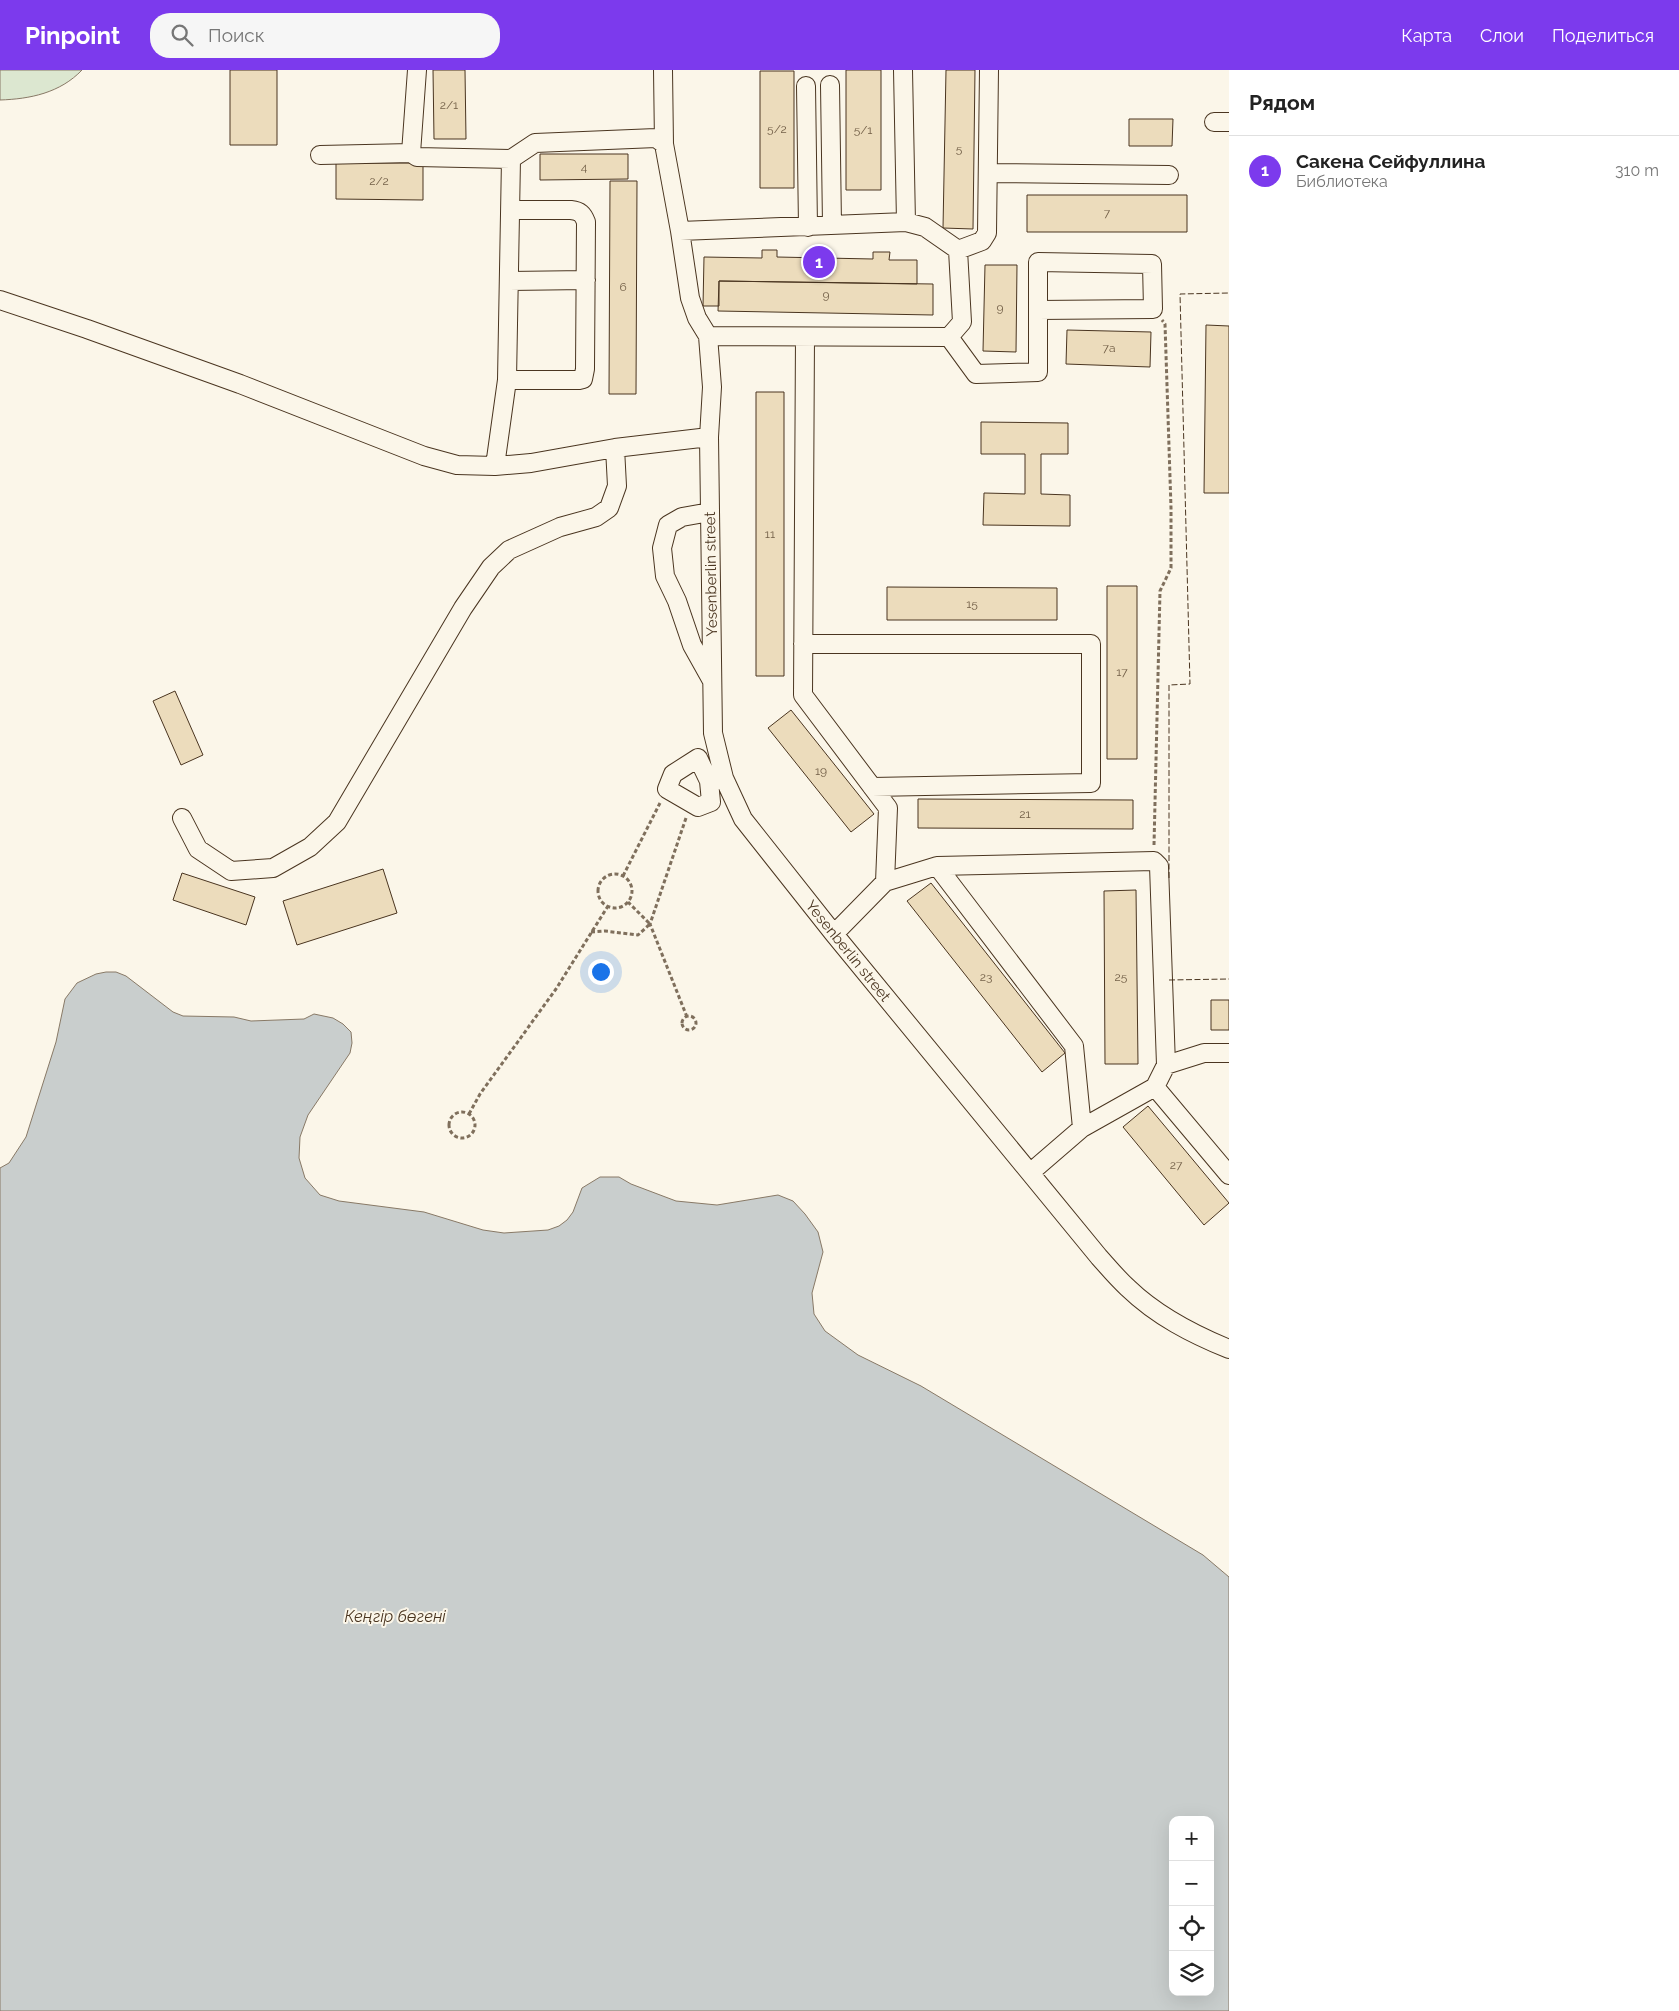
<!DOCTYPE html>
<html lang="ru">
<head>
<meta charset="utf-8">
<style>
	:root { --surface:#fff; --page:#f6f6f6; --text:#222; --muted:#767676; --line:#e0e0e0; --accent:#7c3aed }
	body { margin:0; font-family:Raleway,sans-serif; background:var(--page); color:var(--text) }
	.controls { position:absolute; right:15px; bottom:15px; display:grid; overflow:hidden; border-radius:10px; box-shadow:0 5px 20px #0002 }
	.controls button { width:45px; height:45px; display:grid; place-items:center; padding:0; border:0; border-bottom:1px solid var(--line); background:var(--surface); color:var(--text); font:25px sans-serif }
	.you { position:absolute; left:600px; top:901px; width:18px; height:18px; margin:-12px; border:4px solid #fff; border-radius:50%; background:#1a73e8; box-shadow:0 0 0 8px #1a73e833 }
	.badge { display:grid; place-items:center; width:32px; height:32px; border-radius:50%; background:var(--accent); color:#fff; font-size:16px; font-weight:700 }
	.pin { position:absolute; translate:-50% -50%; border:2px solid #fff; box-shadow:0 1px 5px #0006 }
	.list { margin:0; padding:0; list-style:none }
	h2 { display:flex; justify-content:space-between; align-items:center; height:65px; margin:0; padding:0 20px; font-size:21px }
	h2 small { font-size:16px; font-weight:400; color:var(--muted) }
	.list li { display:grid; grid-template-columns:32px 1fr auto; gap:15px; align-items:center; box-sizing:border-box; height:70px; padding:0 20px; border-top:1px solid var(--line) }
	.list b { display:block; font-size:19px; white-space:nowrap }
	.list p { margin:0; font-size:16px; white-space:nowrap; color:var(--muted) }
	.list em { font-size:16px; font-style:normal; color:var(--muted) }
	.icon { flex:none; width:28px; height:28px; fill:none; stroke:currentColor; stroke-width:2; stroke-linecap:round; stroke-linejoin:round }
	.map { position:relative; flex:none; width:1229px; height:1941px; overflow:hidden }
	header { display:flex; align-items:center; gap:30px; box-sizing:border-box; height:70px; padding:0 25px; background:var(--accent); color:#fff }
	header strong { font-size:24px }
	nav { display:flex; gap:28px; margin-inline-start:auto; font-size:18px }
	.search { width:350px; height:45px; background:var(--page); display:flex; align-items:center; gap:12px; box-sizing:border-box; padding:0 18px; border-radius:20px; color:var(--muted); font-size:19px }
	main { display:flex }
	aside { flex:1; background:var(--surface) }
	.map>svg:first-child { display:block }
</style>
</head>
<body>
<header>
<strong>Pinpoint</strong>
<div class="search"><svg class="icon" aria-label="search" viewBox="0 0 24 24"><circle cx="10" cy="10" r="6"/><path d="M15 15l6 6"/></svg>Поиск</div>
<nav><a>Карта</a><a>Слои</a><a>Поделиться</a></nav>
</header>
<main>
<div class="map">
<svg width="1229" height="1941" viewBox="0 0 1229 1941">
	<rect width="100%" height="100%" fill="#fbf6e9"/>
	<path fill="#dce7d0" stroke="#887966" d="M0 0H82C60 23 30 29 0 30Z"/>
	<path fill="#c9cecd" stroke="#887966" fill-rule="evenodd" d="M106 902H116L126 906 173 942 183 946 234 947 251 951 304 949 314 944 333 948 343 954 351 962 352 973 350 983 308 1045 300 1067 299 1088 305 1108 320 1125 339 1131 424 1142 483 1160 504 1163 548 1160 559 1156 567 1150 573 1142 582 1118 600 1107H619L631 1114 676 1131 717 1135 778 1125 793 1131 805 1144 818 1162 823 1182 812 1223 814 1244 825 1261 858 1285 921 1316 1203 1485 1229 1507V1941H0V1098L9 1093 26 1067 56 972 65 929 77 913 96 904ZM1173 1750H1210V1922H1173Z"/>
	<path fill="#ecdcbc" stroke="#4a3520" d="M230 0H277V75H230Z
		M433 0H465L466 69H434Z
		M846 0H881V120H846Z
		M946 0H975L973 159 943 158Z
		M760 1H794V118H760Z
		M1129 49H1173L1172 76H1129Z
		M540 84H628V109L540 110Z
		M336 93H423V130L336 129Z
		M610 111H637L636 324H609Z
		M1027 125H1187V162H1027Z
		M762 180H777V187L873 189V182H890L889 190H917V214L719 211V236H703L704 187 762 188Z
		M985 195H1017L1016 282 983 281Z
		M719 211 933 214V245L718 241Z
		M1206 255 1229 256V423H1204Z
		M1067 260 1151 262 1150 297 1066 294Z
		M756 322H784V606H756Z
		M981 352 1068 353V384H1041V424L1070 425V456L983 455 984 423 1025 424V384H981Z
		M1107 516H1137V689H1107Z
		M887 517 1057 518V550H887Z
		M175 621 203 685 181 695 153 631Z
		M791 640 874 744 851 762 768 658Z
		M918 729 1133 730V759L918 758Z
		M383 799 397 843 297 875 283 831Z
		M182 803 255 827 246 855 173 830Z
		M931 813 1065 983 1042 1002 907 831Z
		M1136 820 1138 994H1105L1104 821Z
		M1211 930H1229V960H1211Z
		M1148 1036 1229 1133 1204 1155 1123 1057Z"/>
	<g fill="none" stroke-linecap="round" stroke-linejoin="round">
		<g stroke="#4a3520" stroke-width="20">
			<path id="minor" d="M663 0 664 74
				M903 0 906 152
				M830 15 832 155
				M806 16 808 157
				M1214 52H1229
				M411 83 417 0
				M320 85 411 83 417 87 511 89 507 310 495 396
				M511 89 535 73 656 68 664 74 680 161 690 228 697 248 708 266 712 317 709 367 713 663 724 708 743 749 834 864 1099 1187C1108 1197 1117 1208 1128 1218 1157 1246 1192 1264 1229 1279
				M989 103 1169 105
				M680 161 906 152 925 157 958 180 982 171 987 163 989 0
				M509 211 586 210
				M0 230 87 259 240 314 424 386 457 395 495 396 531 393 615 378 709 367
				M708 266 949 267
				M805 267 803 625 888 738 885 812 834 864
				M949 267 976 304 1038 302V192L1152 194 1153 239 1038 240
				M949 267 962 252 958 180
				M507 310H579L583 309 585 299 586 152C583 144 580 141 571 140H510
				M710 442 682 447 668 455 662 478 665 506 677 531 692 575 711 609
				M803 574H1091V713L872 717
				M709 711 711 732 698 737 667 719 673 704 698 688 709 711 724 708
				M182 748 198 779 231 801 273 798 310 777 337 752 463 538 491 497 509 480 560 457 596 447 609 438 617 416 615 378
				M937 796 1154 791 1159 796 1166 995
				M885 812 937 796 1074 976 1082 1058 1031 1102
				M1155 1017 1229 1105
				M1082 1058 1155 1017 1166 995 1204 983H1229"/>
		</g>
		<path stroke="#7f6f5c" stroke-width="3" stroke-dasharray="4 2.5" stroke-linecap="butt" d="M686 748 650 854 687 947
			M1154 775 1160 521 1171 498V438L1165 254 1162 250
			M598 821a17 17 0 1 1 34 0a17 17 0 1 1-34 0Z
			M623 806 660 733
			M591 862 605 861 638 865 650 854 628 832
			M682 953a7 7 0 1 1 14 0a7 7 0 1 1-14 0Z
			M449 1055a13 13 0 1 1 26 0a13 13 0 1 1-26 0Z
			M469 1044 480 1024 556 919 608 836"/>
		<use href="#minor" stroke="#fbf6e9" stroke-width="18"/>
		<path stroke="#4a3520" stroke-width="1" stroke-dasharray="6 2.5" stroke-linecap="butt" d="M1169 808V615L1190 614 1180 224 1229 223
			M1169 910 1229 909"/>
	</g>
	<g text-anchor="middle" stroke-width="4" stroke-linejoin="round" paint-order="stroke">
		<g font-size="12" fill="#725f47">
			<text x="449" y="39">2/1</text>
			<text x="777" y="63">5/2</text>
			<text x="863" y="64">5/1</text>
			<text x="959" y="83">5</text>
			<text x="584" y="101">4</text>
			<text x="379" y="115">2/2</text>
			<text x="1107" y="147">7</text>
			<text x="623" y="221">6</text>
			<text x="826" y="229">9</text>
			<text x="1000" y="242">9</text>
			<text x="1109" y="282">7а</text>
			<text x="770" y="468">11</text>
			<text x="972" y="538">15</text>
			<text x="1122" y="606">17</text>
			<text x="821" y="705">19</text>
			<text x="1025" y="748">21</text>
			<text x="986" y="911">23</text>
			<text x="1121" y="911">25</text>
			<text x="1176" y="1099">27</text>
		</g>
		<g font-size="15" fill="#4a3520" stroke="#fbf6e9">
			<text transform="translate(711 504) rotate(-91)" y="5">Yesenberlin street</text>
			<text transform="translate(848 881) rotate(51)" y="5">Yesenberlin street</text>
		</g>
		<g font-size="16" font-style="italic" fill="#4a3520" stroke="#fbf6e9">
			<text x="395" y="1552">Кеңгір бөгені</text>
		</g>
	</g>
</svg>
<div class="controls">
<button>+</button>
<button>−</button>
<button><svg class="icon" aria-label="locate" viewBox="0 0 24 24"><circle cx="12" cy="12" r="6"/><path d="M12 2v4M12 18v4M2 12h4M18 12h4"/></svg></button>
<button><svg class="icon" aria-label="layers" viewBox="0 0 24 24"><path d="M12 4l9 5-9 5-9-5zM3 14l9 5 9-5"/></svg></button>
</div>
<div class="you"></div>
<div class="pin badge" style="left:819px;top:192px">1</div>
</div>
<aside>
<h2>Рядом<small></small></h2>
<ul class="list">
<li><span class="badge">1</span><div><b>Сакена Сейфуллина</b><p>Библиотека</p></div><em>310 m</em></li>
</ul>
</aside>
</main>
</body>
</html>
